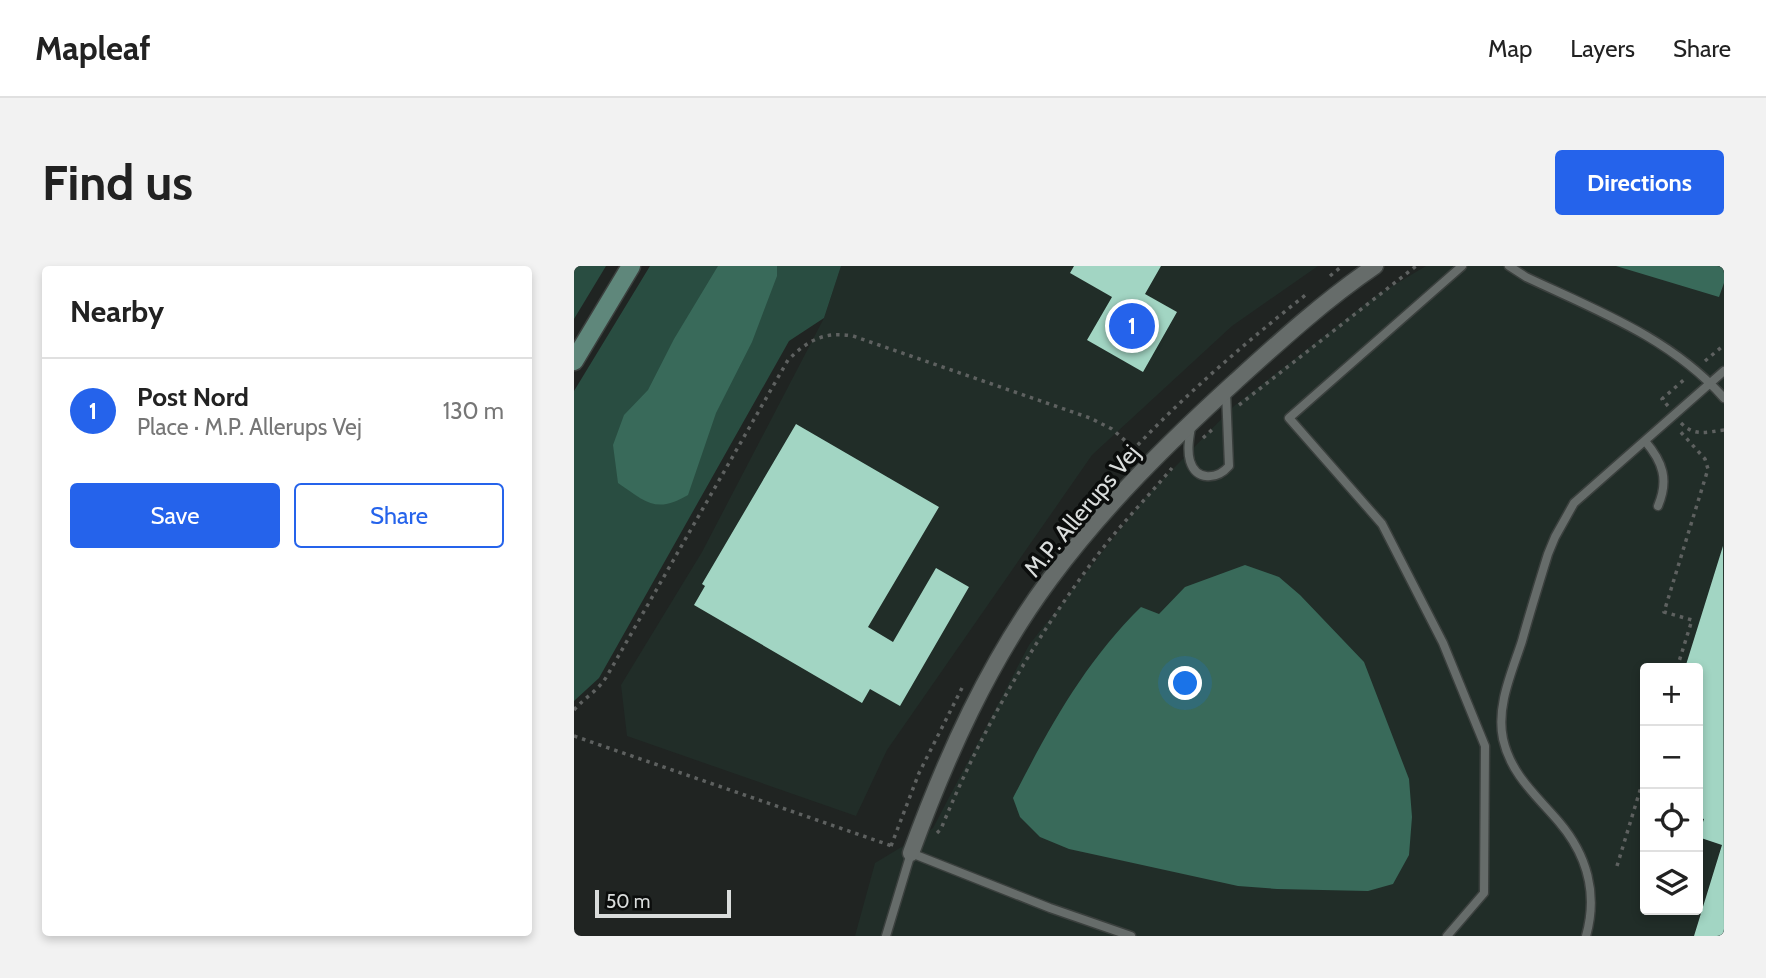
<!DOCTYPE html>
<html lang="en">
<head>
<meta charset="utf-8">
<style>
	:root { --surface:#fff; --page:#f2f2f2; --text:#222; --muted:#767676; --line:#e0e0e0; --accent:#2563eb }
	body { margin:0; font-family:Cabin,sans-serif; background:var(--page); color:var(--text) }
	.controls { position:absolute; right:21px; bottom:21px; display:grid; overflow:hidden; border-radius:7px; box-shadow:0 4px 10px #0003 }
	.controls button { width:63px; height:63px; display:grid; place-items:center; padding:0; border:0; border-bottom:2px solid var(--line); background:var(--surface); color:var(--text); font:35px sans-serif }
	.scale { position:absolute; left:21px; bottom:18px; width:136px; box-sizing:border-box; padding-left:7px; border:4px solid #dadddc; border-top:0; font-size:19px; line-height:24px; white-space:nowrap; color:#dadddc; -webkit-text-stroke:5px #0b0d0c; paint-order:stroke }
	.you { position:absolute; left:612px; top:418px; width:24px; height:24px; margin:-18px; border:5px solid #fff; border-radius:50%; background:#1a73e8; box-shadow:0 0 0 10px #1a73e833 }
	.badge { display:grid; place-items:center; width:46px; height:46px; border-radius:50%; background:var(--accent); color:#fff; font-size:23px; font-weight:700 }
	.pin { position:absolute; translate:-50% -50%; border:4px solid #fff; box-shadow:0 2px 7px #0006 }
	.list { margin:0; padding:0; list-style:none }
	h2 { display:flex; justify-content:space-between; align-items:center; height:91px; margin:0; padding:0 28px; font-size:30px }
	h2 small { font-size:23px; font-weight:400; color:var(--muted) }
	.list li { display:grid; grid-template-columns:46px 1fr auto; gap:21px; align-items:center; box-sizing:border-box; height:105px; padding:0 28px; border-top:2px solid var(--line) }
	.list b { display:block; font-size:26px; white-space:nowrap }
	.list p { margin:0; font-size:23px; white-space:nowrap; color:var(--muted) }
	.list em { font-size:23px; font-style:normal; color:var(--muted) }
	.actions { display:flex; gap:14px; padding:21px 28px }
	.actions a { flex:1; padding:16px 0; border:2px solid var(--accent); border-radius:7px; text-align:center; font-size:24px; color:var(--accent) }
	.actions .main { background:var(--accent); color:#fff }
	.icon { flex:none; width:38px; height:38px; fill:none; stroke:currentColor; stroke-width:2; stroke-linecap:round; stroke-linejoin:round }
	.map { position:relative; flex:none; width:1150px; height:670px; overflow:hidden; border-radius:7px }
	header { display:flex; align-items:center; gap:42px; box-sizing:border-box; height:98px; padding:0 35px; background:var(--surface); border-bottom:2px solid var(--line) }
	header strong { font-size:33px }
	nav { display:flex; gap:38px; margin-inline-start:auto; font-size:24px }
	.intro { display:flex; align-items:center; justify-content:space-between; box-sizing:border-box; height:168px; padding:0 42px }
	h1 { margin:0; font-size:49px }
	.button { padding:18px 32px; border-radius:7px; background:var(--accent); color:#fff; font-size:24px; font-weight:700 }
	main { display:flex; gap:42px; padding:0 42px }
	aside { flex:1; background:var(--surface); border-radius:7px; box-shadow:0 4px 10px #0003 }
	.map>svg:first-child { display:block }
</style>
</head>
<body>
<header>
<strong>Mapleaf</strong>
<nav><a>Map</a><a>Layers</a><a>Share</a></nav>
</header>
<div class="intro"><h1>Find us</h1><a class="button">Directions</a></div>
<main>
<aside>
<h2>Nearby<small></small></h2>
<ul class="list">
<li><span class="badge">1</span><div><b>Post Nord</b><p>Place · M.P. Allerups Vej</p></div><em>130 m</em></li>
</ul>
<div class="actions"><a class="main">Save</a><a>Share</a></div>
</aside>
<div class="map">
<svg width="1150" height="670" viewBox="0 0 1150 670">
	<rect width="100%" height="100%" fill="#202422"/>
	<path fill="#212d28" fill-rule="evenodd" d="M267 0H744L658 60 518 189 313 484 282 550 53 470 47 419 128 286 250 52Z
		M852 0H1150V670H281L301 597 359 562 455 379 571 232 660 140 800 31ZM1071 402H1124V644H1071Z"/>
	<path fill="#294d41" d="M0 0H32L0 53Z
		M76 0H267L250 52 215 75 25 412 0 435V125Z"/>
	<path fill="#396a5a" d="M144 0H203V10L178 76 142 147 114 229C82 248 72 236 44 217L39 179 50 149 74 124 100 73Z
		M1042 0H1150V17L1145 31Z
		M671 299 705 311 726 329 790 396 835 513 838 551 835 589 819 618 794 625 703 623 664 620 550 595 495 583 466 571 446 551 439 532C475 462 510 397 567 341L585 348 611 321Z"/>
	<path fill="#a2d5c3" d="M500 0H587L571 28 603 46 569 106 513 74 538 31 496 7Z
		M222 158 365 241 294 361 319 376 362 302 395 321 326 440 296 423 288 437 120 339 131 320 128 318Z
		M1149 280 1150 670H1120L1148 579 1124 571 1130 553 1124 551V402H1111Z"/>
	<g fill="none" stroke-linecap="round" stroke-linejoin="round">
		<g stroke="#3b403e" stroke-width="11">
			<path id="lane" d="M935 0 952 11C1022 44 1097 72 1150 132
				M617 161C615 173 613 184 616 195 622 215 643 214 655 200L652 126
				M1071 175C1089 196 1095 214 1084 240
				M312 670 337 587 476 642 557 670
				M873 670 910 627 911 480 869 377 808 258 715 152 888 0
				M1012 670C1024 628 1013 589 985 556 963 530 937 509 929 473 922 440 938 406 948 375 956 346 965 317 974 288L981 271 1000 237 1150 105"/>
		</g>
		<g stroke="#3b403e" stroke-width="19">
			<path id="street" d="M337 587C372 491 415 395 476 313 530 240 595 176 662 115 706 75 751 34 801 0"/>
		</g>
		<g stroke="#3b403e" stroke-width="21">
			<path id="secondary" d="M0 95 57 0"/>
		</g>
		<path stroke="#5e6160" stroke-width="3.5" stroke-dasharray="3.5 5" stroke-linecap="butt" d="M756 10 768 0
			M1131 95 1150 79
			M665 139 842 0
			M1094 140 1088 133 1112 112
			M1107 157C1121 171 1132 166 1150 164
			M629 172 641 161
			M503 250C566 167 652 92 734 27
			M1103 402 1118 354 1090 346 1134 203 1131 193 1104 163
			M0 444C11 431 24 425 33 410L214 94C234 74 251 65 279 70L516 152 538 163 564 186
			M0 470 321 581
			M363 567 367 563C406 467 459 375 522 291 545 260 573 232 598 202
			M317 580 345 507 388 422
			M1043 600 1071 508"/>
		<use href="#lane" stroke="#666c6a" stroke-width="8"/>
		<use href="#street" stroke="#666c6a" stroke-width="16"/>
		<use href="#secondary" stroke="#5f877b" stroke-width="18"/>
	</g>
	<g text-anchor="middle" stroke-width="7" stroke-linejoin="round" paint-order="stroke">
		<g font-size="24" fill="#dadddc" stroke="#0b0d0c">
			<text transform="translate(508 245) rotate(-50)" y="8">M.P. Allerups Vej</text>
		</g>
	</g>
</svg>
<div class="controls">
<button>+</button>
<button>−</button>
<button><svg class="icon" aria-label="locate" viewBox="0 0 24 24"><circle cx="12" cy="12" r="6"/><path d="M12 2v4M12 18v4M2 12h4M18 12h4"/></svg></button>
<button><svg class="icon" aria-label="layers" viewBox="0 0 24 24"><path d="M12 4l9 5-9 5-9-5zM3 14l9 5 9-5"/></svg></button>
</div>
<div class="scale">50 m</div>
<div class="you"></div>
<div class="pin badge" style="left:558px;top:60px">1</div>
</div>
</main>
</body>
</html>
